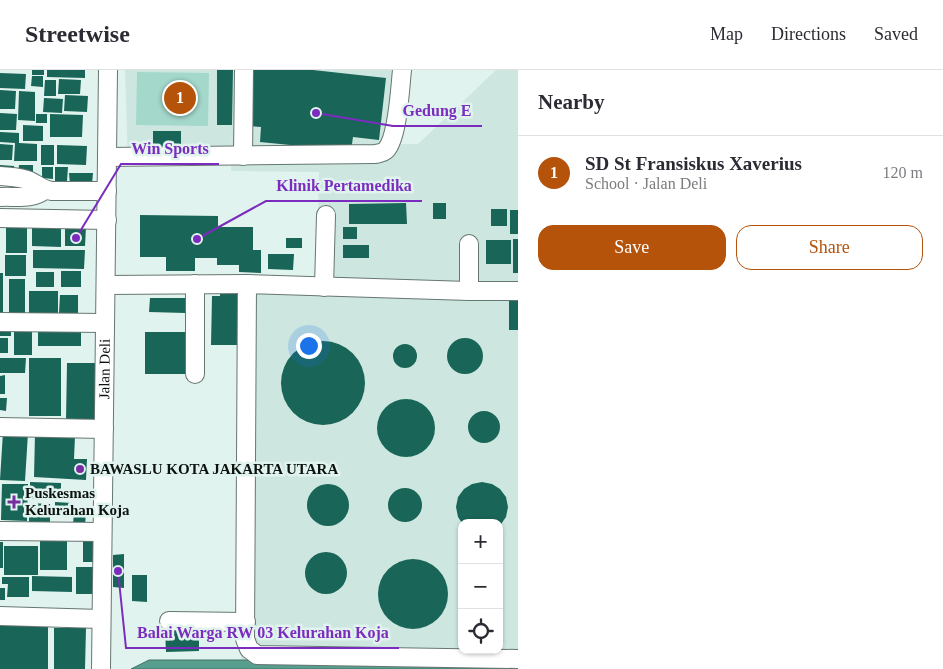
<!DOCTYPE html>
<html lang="en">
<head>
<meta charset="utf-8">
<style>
	:root { --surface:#fff; --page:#f2f2f3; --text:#2b2b33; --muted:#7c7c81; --line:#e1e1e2; --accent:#b45309 }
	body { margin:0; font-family:"Times New Roman",serif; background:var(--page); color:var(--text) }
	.controls { position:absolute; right:15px; bottom:15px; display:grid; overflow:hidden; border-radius:10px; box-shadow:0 1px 4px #0004 }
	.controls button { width:45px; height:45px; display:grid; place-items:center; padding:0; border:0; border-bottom:1px solid var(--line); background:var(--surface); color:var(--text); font:25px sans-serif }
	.you { position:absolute; left:308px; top:275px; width:18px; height:18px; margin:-12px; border:4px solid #fff; border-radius:50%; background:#1a73e8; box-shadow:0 0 0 8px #1a73e833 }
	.badge { display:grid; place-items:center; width:32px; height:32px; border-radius:50%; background:var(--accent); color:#fff; font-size:16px; font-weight:700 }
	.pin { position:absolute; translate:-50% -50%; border:2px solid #fff; box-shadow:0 1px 5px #0006 }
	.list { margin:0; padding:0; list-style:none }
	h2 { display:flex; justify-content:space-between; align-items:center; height:65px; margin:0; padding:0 20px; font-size:21px }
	h2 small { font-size:16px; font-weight:400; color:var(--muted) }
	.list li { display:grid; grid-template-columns:32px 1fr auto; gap:15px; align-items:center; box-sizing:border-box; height:75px; padding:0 20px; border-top:1px solid var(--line) }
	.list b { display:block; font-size:19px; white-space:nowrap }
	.list p { margin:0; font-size:16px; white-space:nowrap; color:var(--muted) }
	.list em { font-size:16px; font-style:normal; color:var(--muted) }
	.actions { display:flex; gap:10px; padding:15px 20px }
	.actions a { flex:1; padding:11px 0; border:1px solid var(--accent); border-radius:15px; text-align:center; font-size:18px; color:var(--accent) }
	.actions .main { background:var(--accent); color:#fff }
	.icon { flex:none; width:28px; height:28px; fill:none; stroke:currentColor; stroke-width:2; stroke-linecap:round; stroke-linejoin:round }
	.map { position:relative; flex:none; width:518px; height:599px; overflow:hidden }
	header { display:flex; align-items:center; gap:30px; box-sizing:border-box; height:70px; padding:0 25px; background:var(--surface); border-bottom:1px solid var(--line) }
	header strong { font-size:24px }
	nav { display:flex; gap:28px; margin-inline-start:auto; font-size:18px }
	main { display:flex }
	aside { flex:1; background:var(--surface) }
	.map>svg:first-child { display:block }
</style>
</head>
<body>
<header>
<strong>Streetwise</strong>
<nav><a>Map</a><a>Directions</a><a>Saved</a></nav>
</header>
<main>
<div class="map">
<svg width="518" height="599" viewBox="0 0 518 599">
	<rect width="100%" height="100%" fill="#e1f3ee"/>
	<path fill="#cde7e0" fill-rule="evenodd" d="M125 0H407L399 74H418L496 0H518V596L241 590 244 217 316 215 319 102 231 101 232 68 230 94 128 93ZM462 453H499V580H462Z"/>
	<path fill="#a3d8ca" d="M137 2 209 3 208 56 136 55Z"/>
	<path fill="#579e8e" stroke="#407468" d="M149 590H241L518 596V599H131Z"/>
	<path fill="#196557" d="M32 0H44V5H32Z
		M47 0H85V8L47 7Z
		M217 0H233L232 55H217Z
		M249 0H313L386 8 379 70 353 67 351 81 260 72 261 57 249 56Z
		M0 3 26 4 25 19 0 18Z
		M32 6H43V17L31 16Z
		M59 9 81 10 80 24H58Z
		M45 10H56V26H44Z
		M0 20 16 21 15 39H0Z
		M19 21 35 22V51L18 50Z
		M65 25 88 26 87 42 64 41Z
		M44 28 63 29 62 43 43 42Z
		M0 43 17 44 16 60H0Z
		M36 44H47V53H36Z
		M50 44 83 45 82 67H50Z
		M23 55 43 56V71H23Z
		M153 61H181V83H153Z
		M0 62 19 63V73L37 74V91H14L15 73 0 72Z
		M0 74 13 75 12 90H0Z
		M41 75H54V95H41Z
		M57 75 87 76 86 95 57 94Z
		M0 95 14 96V105L0 104Z
		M19 95H33V104H18Z
		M42 97H53V109L42 108Z
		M55 97H68L67 111H55Z
		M69 103H93L92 114 70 115Z
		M406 133 407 154H349V134Z
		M433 133H446V149H433Z
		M491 139H507V156H491Z
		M510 140H518V164H510Z
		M140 145 218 146V157H253V180H261V203L239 202V195H217V188H195V201H166V187H140Z
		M6 156H27V183H6Z
		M32 156H61V177L32 176Z
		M65 157H86L85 176H65Z
		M343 157H357V169H343Z
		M286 168H302V178H286Z
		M513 169H518V203H513Z
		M486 170H511V194H486Z
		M343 175H369V188H343Z
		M33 180H85L84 199 33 198Z
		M268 184H294L293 200 268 199Z
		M5 185H26V206H5Z
		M61 201H81V217H61Z
		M36 202H54V217H36Z
		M0 203H3V242H0Z
		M9 209H25V244L9 243Z
		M220 216 244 217V275H211L212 226H220Z
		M29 221H58V244H29Z
		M60 225H78V243H59Z
		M509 227H518V260H509Z
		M150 228H185V243L149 242Z
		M0 255H11V266H0Z
		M14 257H32V285H14Z
		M38 257H81V276H38Z
		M145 262H190L189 304H145Z
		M447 286a18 18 0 1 1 36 0a18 18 0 1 1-36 0Z
		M0 268H8V283H0Z
		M281 313a42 42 0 1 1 84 0a42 42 0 1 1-84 0Z
		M393 286a12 12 0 1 1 24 0a12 12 0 1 1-24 0Z
		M0 288H26L25 303H0Z
		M29 288H61V346H29Z
		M67 293H98L97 350H66Z
		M5 305V324H0V306Z
		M0 328H7L6 341 0 340Z
		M377 358a29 29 0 1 1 58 0a29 29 0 1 1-58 0Z
		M468 357a16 16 0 1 1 32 0a16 16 0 1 1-32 0Z
		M3 362 28 363 25 411 0 410Z
		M35 364 75 366 74 389H87L86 410 34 407Z
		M30 412 61 413V430L30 429Z
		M482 412 492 414 500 419 506 427 508 437 506 447 499 457V453H462L458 447 456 437 458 427 464 419 472 414Z
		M307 435a21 21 0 1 1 42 0a21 21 0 1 1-42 0Z
		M2 414H28L27 451 1 450Z
		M388 435a17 17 0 1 1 34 0a17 17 0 1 1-34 0Z
		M55 432 72 433V443L55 442Z
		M29 433 50 434V455H29Z
		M74 441 86 442 85 456 73 455Z
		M40 465 67 466V500H40Z
		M83 466H95V492H83Z
		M0 472H3V498H0Z
		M4 476H38V505H4Z
		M305 503a21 21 0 1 1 42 0a21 21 0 1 1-42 0Z
		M124 484V518L113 517V485Z
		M378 524a35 35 0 1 1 70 0a35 35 0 1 1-70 0Z
		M76 497H93V524H76Z
		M132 505H147V532L132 531Z
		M32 506 72 507V522L32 521Z
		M2 507H29V527H7L8 514H2Z
		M0 518H5V530H0Z
		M0 556H48V599H0Z
		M54 558H86L85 599H54Z
		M199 559V581L166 582 165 560Z"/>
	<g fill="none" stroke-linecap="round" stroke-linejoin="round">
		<g stroke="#667671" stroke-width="20">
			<g id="minor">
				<path d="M243 86 244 0"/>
				<path d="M107 87 375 84C380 83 383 83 386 80 398 67 400 18 402 0"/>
				<path d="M0 106C9 107 21 107 30 111 38 115 43 120 52 121H107"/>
				<path d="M0 127C14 126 33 130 44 120"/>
				<path d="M0 148 107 150"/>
				<path d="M195 214V304"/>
				<path d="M106 215 247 214"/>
				<path d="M324 217 326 145"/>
				<path d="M469 221V174"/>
				<path d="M518 221H469L247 214 245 569 249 579 257 585 518 589"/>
				<path d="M0 252 105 253"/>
				<path d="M0 357 104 359"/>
				<path d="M0 461 102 462"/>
				<path d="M0 546 101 549"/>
				<path d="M169 551 246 552"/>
				<path id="s1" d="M101 599 108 0"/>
			</g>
		</g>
		<use href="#minor" stroke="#fff" stroke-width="18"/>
	</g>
	<g fill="#762da0" stroke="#e1f3ee" stroke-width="2">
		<circle cx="80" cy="399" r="5"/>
		<path d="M11.5 424.5h5v5h5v5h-5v5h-5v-5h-5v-5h5z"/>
	</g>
	<g text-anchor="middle" stroke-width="5" stroke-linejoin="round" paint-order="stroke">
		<g font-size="15" fill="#0c1210" stroke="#e1f3ee">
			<text dy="5" stroke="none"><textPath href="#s1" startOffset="300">Jalan Deli</textPath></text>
		</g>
		<g font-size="15" font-weight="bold" fill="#0c1210" stroke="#e1f3ee" text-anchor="start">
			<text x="90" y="404">BAWASLU KOTA JAKARTA UTARA</text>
			<text x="25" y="428">Puskesmas<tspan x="25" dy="17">Kelurahan Koja</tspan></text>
		</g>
	</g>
	<path fill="none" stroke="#7b2cbf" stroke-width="2" d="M316 43L393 56H482M76 168L121 94H219M197 169L266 131H422M118 501L126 578H399"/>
	<g fill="#7b2cbf" stroke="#e1f3ee" stroke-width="2">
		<circle cx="316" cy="43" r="5"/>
		<circle cx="76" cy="168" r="5"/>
		<circle cx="197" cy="169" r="5"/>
		<circle cx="118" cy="501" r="5"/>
	</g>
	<g font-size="16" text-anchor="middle" font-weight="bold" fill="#7b2cbf" stroke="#e1f3ee" stroke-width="5" stroke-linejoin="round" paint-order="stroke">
		<text x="437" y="46">Gedung E</text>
		<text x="170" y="84">Win Sports</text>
		<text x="344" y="121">Klinik Pertamedika</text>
		<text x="263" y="568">Balai Warga RW 03 Kelurahan Koja</text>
	</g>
</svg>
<div class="controls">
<button>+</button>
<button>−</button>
<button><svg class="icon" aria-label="locate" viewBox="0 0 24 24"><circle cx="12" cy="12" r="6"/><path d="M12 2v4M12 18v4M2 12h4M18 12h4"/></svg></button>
</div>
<div class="you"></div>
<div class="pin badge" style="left:180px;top:28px">1</div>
</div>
<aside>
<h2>Nearby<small></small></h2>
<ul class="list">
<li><span class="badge">1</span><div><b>SD St Fransiskus Xaverius</b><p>School · Jalan Deli</p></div><em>120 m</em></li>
</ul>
<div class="actions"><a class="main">Save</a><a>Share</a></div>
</aside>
</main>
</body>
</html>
